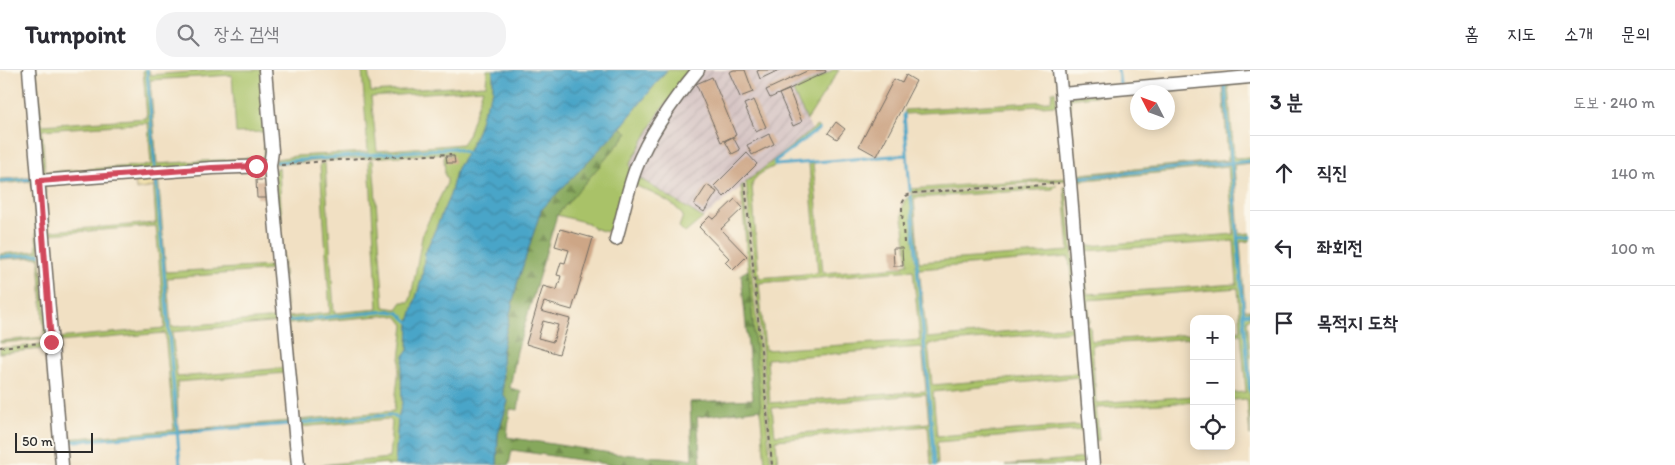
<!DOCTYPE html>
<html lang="ko">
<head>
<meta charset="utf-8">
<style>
	:root { --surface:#fff; --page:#f2f2f3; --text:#2b2b33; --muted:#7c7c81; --line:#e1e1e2 }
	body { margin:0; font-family:Itim,"Poor Story",sans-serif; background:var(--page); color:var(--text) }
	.controls { position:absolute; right:15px; bottom:15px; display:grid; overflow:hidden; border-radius:10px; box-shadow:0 2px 12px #0003 }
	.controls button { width:45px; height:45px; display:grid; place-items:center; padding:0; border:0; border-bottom:1px solid var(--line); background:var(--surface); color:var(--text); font:25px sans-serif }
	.compass { position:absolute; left:1130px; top:15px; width:45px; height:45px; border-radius:50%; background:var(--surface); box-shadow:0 2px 12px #0003; rotate:312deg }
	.scale { position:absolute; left:15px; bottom:12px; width:78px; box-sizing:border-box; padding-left:5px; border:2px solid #2b2b2b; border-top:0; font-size:14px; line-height:18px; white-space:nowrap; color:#2b2b2b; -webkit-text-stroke:4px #fbf7ec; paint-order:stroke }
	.stop { position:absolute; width:15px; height:15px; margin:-11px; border:4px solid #d1495b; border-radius:50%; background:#fff }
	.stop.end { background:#d1495b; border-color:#fff; box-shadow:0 1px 5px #0008 }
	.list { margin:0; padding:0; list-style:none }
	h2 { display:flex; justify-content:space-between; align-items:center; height:65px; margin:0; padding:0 20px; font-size:21px }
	h2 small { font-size:16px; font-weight:400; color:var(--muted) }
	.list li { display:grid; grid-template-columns:32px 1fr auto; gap:15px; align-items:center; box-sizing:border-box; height:75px; padding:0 20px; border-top:1px solid var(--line) }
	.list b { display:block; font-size:19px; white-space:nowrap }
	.list em { font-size:16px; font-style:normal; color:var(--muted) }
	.icon { flex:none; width:28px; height:28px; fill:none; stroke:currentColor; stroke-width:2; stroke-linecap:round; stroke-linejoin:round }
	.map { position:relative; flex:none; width:1250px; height:395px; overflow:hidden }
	header { display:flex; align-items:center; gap:30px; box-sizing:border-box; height:70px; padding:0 25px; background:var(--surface); border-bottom:1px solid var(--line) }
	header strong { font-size:24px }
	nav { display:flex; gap:28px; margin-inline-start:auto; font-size:18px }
	.search { width:350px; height:45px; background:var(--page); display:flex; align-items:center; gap:12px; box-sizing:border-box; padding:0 18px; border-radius:20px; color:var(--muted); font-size:19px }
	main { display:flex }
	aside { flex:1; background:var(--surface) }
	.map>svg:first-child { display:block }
</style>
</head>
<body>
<header>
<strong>Turnpoint</strong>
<div class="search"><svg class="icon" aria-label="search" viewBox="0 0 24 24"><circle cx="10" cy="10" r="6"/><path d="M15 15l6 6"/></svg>장소 검색</div>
<nav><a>홈</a><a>지도</a><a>소개</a><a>문의</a></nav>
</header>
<main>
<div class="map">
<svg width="1250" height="395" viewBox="0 0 1250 395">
	<defs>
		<pattern id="industrial-furrows" width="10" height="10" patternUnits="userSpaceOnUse" patternTransform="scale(1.25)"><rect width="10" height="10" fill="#d2bfc0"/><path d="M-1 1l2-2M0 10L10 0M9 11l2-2" fill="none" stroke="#b4a4a5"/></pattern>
		<pattern id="forest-firs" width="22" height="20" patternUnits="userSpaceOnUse" patternTransform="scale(1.25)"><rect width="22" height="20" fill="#86a85c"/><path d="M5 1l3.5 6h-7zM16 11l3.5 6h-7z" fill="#6e894c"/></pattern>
		<pattern id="sand-dots" width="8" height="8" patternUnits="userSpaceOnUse" patternTransform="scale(1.25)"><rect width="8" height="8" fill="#eeda9e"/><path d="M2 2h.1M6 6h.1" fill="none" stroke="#cb8" stroke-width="1.8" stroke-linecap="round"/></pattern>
		<pattern id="water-waves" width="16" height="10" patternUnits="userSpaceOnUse" patternTransform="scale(1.25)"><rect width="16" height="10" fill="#4aa5c8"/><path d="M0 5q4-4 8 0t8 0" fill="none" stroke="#3e87a3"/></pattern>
	</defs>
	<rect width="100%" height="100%" fill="#fbf7ec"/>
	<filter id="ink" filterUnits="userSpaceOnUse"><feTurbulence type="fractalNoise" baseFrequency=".02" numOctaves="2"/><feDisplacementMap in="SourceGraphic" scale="10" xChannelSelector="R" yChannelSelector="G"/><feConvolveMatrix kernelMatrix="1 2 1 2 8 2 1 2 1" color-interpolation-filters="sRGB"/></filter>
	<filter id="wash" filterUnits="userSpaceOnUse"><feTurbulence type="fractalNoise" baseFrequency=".0096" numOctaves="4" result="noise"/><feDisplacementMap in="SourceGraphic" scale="20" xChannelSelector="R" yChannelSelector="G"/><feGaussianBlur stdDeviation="1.12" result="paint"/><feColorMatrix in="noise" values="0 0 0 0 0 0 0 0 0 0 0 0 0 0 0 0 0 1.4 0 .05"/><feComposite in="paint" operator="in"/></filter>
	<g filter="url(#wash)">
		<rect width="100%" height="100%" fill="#f1e0c3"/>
		<path fill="url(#industrial-furrows)" d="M694 0H833L793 22 812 60 703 148 631 103 630 94 660 41Z"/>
		<path fill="#a9c268" stroke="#6a764a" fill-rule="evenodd" d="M34 0H36L42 55 147 48 143 0H146L154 98 147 0H149L150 5 219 0H262L266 62 236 63 232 5 150 10 157 94 264 87V64H268V91L43 108ZM148 53 151 95 45 102 42 60Z
			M362 0H368L371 22 486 15 487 0H493V21L482 44 478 59 467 83 457 98 450 125 425 183 422 207 409 252 408 280 404 286 401 302 402 333 398 348 395 395H387V393L366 395H320L389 388 392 352 389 349 299 357 300 373 297 375 294 335H296L298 350 394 341 404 255 398 247 390 245 288 254 295 329H294L274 100 279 97 282 159 281 160 287 247 330 243 320 94 325 93 334 243 378 239 369 90H373L384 237 397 239 402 232H409L411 227 423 162 447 113V107L445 106 444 86 452 85V83H445L275 94 276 89 296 86 368 82ZM483 19 468 65 462 74 377 81 371 27ZM389 240 399 242 409 252 396 242 389 241 287 251ZM391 344 396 347 391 346 298 353Z
			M667 0H694L660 41 630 94 631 103 613 158 609 159 607 162 593 158 588 153 557 145 628 63 621 57Z
			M833 0H839L807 50 793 22Z
			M1250 8V13L1228 15 1234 88 1250 87V90L1232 92 1225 13 1230 91 1079 106 1081 104 1228 90 1223 14 1093 26 1070 29 1075 109 1231 94 1250 330V366L1247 329 1231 330V323L1246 322 1241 264 1231 265V261L1241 260 1238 218 1088 230 1090 252H1085L1065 29 1066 27 1082 24ZM1228 96 1234 164 1089 176 1082 175 1075 111ZM1234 171 1237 214 1087 224 1085 181Z
			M1055 21 1057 35 905 44V40L1051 31 1052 22Z
			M817 56 819 58 775 91V96C766 101 755 104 752 115L759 208 818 203 809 94 813 93 823 203 903 197 904 194H908L902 139 904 131 910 126 934 395H931L928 356 776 370 778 395H773L746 112ZM913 200 920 270 765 280 759 213ZM922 277 926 321 770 333 767 289ZM926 324 929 353 775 365 772 338Z
			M35 81 37 120 32 119 31 111 0 114V112L35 109 0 111V109L33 107 32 82Z
			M1250 92V93L1234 95 1239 164 1250 163V166L1238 167 1232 93Z
			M158 104 166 202 273 196 275 200 167 208 171 257 278 248 275 206 282 252 172 262 177 307 285 298 286 303 177 312 178 360 290 351V353L177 361 156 105Z
			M155 105 177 362 64 372 65 369 174 360 165 263 57 272 58 268 165 258 156 156 50 164 54 227 50 228 45 117 50 161 156 153 153 106Z
			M636 106 703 148 685 163 679 157 683 146C674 130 649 123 633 114Z
			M1062 108H1066V110L910 123V119Z
			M743 114 771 395H765L741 116Z
			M1057 115 1053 119 914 128 919 192 1069 181 1064 117 1066 116 1076 218 1072 217 1069 187 919 199 927 268 1076 256 1081 323 1078 307 933 322 937 366 1083 355 1081 328 1085 327 1091 395H1087L1086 393 1060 395H1005L1086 388 1083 360 937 372 938 395H936L911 125ZM1075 261 1079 303 932 315 928 274Z
			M34 125 49 269 0 273V271L46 267 44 263 39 187 0 189V188L39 185V184L0 186V184L37 181Z
			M1250 167V171L1240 172 1245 240H1250V242L1243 243 1238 168Z
			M1244 244H1250V248L1247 249 1250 285V313Z
			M1090 256 1091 271 1194 264V268L1092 275 1096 333 1194 326V332L1096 338 1099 370 1094 372 1085 257Z
			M44 275 42 279 0 283V278Z"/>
		<path fill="url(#forest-firs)" stroke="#586a44" d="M621 57 628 63 557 145 517 281 510 318 521 321 518 340 510 339 507 367 617 384 692 389 690 332 753 329 741 204 748 200 761 339 697 347 701 395H613L512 380 509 395H497L498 364 508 332 503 324 502 279 517 214 541 140Z"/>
		<path fill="url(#sand-dots)" stroke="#8c8264" d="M134 105 153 106 154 117 136 120Z"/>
		<path fill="url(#water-waves)" stroke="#3a687a" d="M493 0H667L621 57 541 140 517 214 502 279 503 324 508 331 498 364 497 395H395L398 348 402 333 401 302 404 286 408 280 409 252 422 207 425 183 450 125 457 98 467 83 478 59 482 44 493 21Z"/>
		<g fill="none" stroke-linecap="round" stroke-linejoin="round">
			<path stroke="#4aa5c8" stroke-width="3" d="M147 0 155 99
				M1118 0 1120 14
				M1225 14 1250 322
				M904 44 910 121
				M819 59 775 91V95L906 85
				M277 92 454 78 467 83
				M156 107 180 395
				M1074 108 1250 91
				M0 111 34 109
				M911 126 935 395
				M1238 168 1250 167
				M0 187 40 184
				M1243 244 1250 243
				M288 251 389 241 399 243 409 252
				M298 353 391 345 398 348
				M64 372 290 354"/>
		</g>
		<g id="blocks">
			<path fill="#cda686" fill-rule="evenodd" d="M734 0H745L753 22 740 27 729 2Z
				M760 0H779L760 9 757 1Z
				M809 0H825L826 2 770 28 766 20Z
				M906 5 916 11 877 86 859 76 894 9 902 13Z
				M712 7 736 65 721 72 696 14Z
				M789 20 802 52 793 56 779 24Z
				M754 30 766 57 756 62 744 34Z
				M836 52 845 59 837 69 828 63Z
				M769 64 774 74 752 85 747 75Z
				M733 67 740 80 732 84 725 71Z
				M747 83 757 94 724 127 714 116Z
				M446 86H454L455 93H447Z
				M256 110H266L267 128H257Z
				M707 115 717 122 704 142 694 135Z
				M735 129 743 138 721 159 747 186 733 200 725 192 729 188 699 157 710 146 714 149Z
				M560 159 593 168 572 240 544 232 541 241 570 249 559 284 526 274 543 216 557 220 561 206 557 205 561 192 565 193 569 180 555 176ZM543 251 558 255 553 272 538 268Z
				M893 178H902L903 196H894Z"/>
		</g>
	</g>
	<g filter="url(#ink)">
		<use href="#blocks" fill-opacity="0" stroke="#706a60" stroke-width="1"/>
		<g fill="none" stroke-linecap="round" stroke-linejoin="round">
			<g stroke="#706a60" stroke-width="15">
				<path id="street" d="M29 0 62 395
					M265 0 272 81 270 96 298 395
					M1059 0 1070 112 1093 395
					M1062 24 1250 7
					M39 111 212 98 270 96
					M616 169C623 146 627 121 636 98 650 62 674 29 698 0"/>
			</g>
			<path stroke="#706a60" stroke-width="2" stroke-dasharray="4 4" stroke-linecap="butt" d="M281 95 360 88 451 84
				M745 112 772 395
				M904 173 902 141V134L906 126 913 123 1059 113
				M0 277 40 273"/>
			<use href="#street" stroke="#fff" stroke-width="12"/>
		</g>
	</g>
	<g fill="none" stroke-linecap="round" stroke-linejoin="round" filter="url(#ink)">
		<path stroke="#d1495b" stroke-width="6" d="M51 272 39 111 212 98 256 96"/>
	</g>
</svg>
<div class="controls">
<button>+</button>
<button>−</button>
<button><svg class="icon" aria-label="locate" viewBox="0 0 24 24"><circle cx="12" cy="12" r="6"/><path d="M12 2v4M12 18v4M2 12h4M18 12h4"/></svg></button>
</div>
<svg class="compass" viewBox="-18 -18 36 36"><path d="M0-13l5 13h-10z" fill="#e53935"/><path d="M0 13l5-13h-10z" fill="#7c7c81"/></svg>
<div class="scale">50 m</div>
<div class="stop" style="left:256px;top:96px"></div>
<div class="stop end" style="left:51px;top:272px"></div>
</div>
<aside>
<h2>3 분<small>도보 · 240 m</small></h2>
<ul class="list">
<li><svg class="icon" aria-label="ahead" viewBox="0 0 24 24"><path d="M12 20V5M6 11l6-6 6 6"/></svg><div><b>직진</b></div><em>140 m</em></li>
<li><svg class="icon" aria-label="left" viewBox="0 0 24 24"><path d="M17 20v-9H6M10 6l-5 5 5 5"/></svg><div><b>좌회전</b></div><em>100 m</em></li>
<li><svg class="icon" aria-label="arrive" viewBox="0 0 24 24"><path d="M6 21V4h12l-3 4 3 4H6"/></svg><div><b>목적지 도착</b></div></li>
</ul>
</aside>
</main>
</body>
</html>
